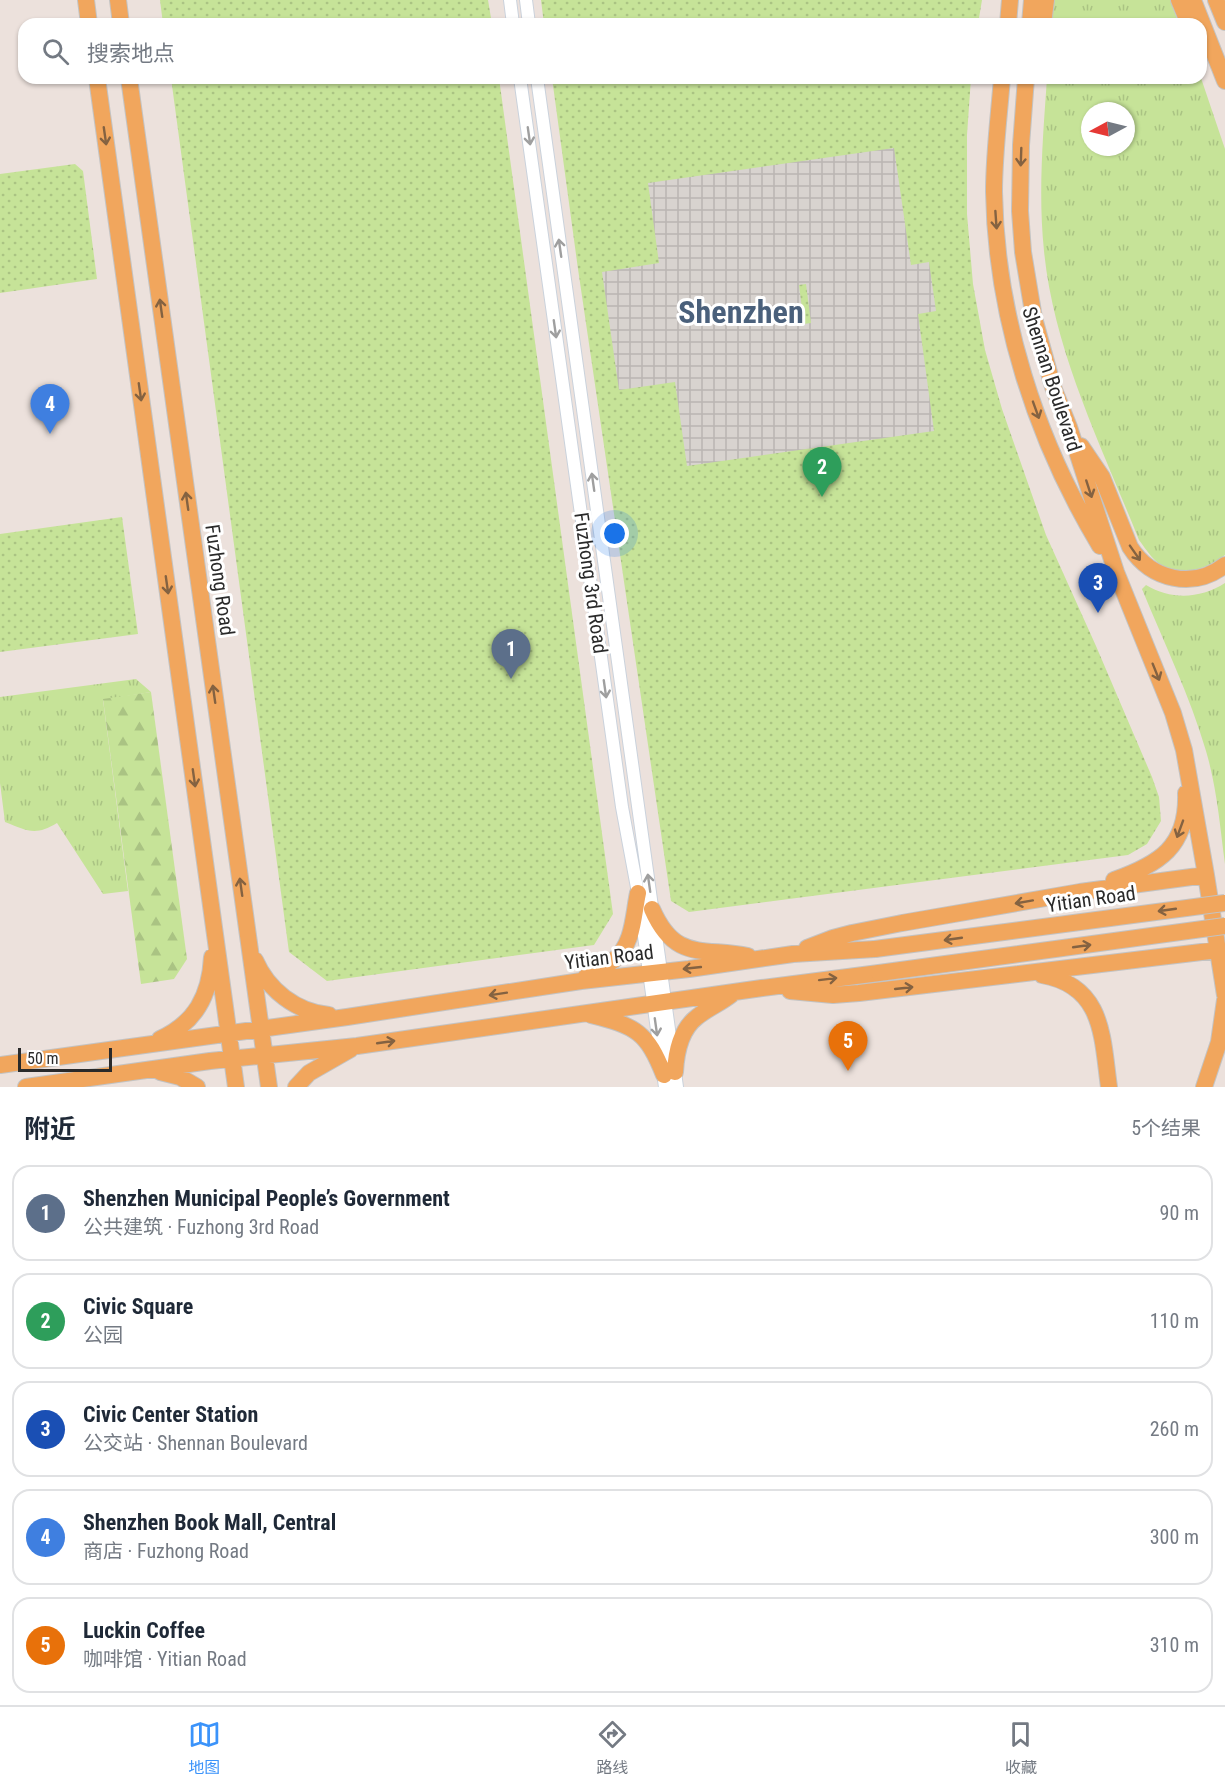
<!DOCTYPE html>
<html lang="zh">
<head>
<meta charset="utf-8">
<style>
	:root { --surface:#fff; --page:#f2f2f3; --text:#1f2937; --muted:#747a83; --line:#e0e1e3; --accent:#3b93fa }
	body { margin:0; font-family:"Roboto Condensed","Noto Sans SC",sans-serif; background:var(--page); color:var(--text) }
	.compass { position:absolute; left:1081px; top:102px; width:54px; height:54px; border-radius:50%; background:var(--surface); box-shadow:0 2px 4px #0004; rotate:263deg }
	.scale { position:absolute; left:18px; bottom:15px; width:94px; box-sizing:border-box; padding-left:6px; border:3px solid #2a2a2a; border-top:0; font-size:16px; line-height:21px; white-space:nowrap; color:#2a2a2a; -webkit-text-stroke:4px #fff; paint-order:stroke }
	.you { position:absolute; left:615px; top:534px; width:21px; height:21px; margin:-15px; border:4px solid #fff; border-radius:50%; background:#1a73e8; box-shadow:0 0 0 9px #1a73e833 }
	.badge { display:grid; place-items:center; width:39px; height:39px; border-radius:50%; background:var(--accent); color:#fff; font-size:20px; font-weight:700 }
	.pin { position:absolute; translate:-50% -50px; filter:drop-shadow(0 2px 3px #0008) }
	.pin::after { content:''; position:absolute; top:32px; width:21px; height:18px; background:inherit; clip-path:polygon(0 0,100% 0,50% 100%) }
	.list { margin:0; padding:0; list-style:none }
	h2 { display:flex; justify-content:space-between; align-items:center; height:78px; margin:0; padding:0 24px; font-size:26px }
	h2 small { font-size:20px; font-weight:400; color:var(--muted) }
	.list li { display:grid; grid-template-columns:39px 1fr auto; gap:18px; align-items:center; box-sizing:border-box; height:96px; margin:0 12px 12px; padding:0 12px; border:2px solid var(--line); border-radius:18px }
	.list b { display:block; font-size:22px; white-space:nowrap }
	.list p { margin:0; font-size:20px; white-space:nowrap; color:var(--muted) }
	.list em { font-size:20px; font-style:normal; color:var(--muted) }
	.icon { flex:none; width:33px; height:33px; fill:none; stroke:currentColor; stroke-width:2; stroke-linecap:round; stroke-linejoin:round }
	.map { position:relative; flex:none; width:1225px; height:1087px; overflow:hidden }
	.search { position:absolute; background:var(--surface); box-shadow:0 2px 4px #0004; left:18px; right:18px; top:18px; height:66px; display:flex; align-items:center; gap:15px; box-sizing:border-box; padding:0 21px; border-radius:18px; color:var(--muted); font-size:22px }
	.sheet { height:618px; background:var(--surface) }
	nav { display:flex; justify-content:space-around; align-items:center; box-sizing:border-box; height:84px; border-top:2px solid var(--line); background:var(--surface); font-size:16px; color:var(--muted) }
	nav a { display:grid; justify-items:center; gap:3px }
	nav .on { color:var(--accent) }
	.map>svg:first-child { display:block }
</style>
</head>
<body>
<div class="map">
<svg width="1225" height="1087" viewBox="0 0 1225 1087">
	<defs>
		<pattern id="grass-tufts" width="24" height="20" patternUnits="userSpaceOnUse" patternTransform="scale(1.5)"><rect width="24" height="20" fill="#c6e398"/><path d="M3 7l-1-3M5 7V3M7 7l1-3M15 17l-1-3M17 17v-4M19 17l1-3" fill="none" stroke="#aac383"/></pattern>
		<pattern id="forest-firs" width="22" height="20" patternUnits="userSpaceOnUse" patternTransform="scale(1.5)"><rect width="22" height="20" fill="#c6e398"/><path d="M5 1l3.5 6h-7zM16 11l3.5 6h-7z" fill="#aac383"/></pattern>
		<pattern id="park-dots" width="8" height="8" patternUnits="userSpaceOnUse" patternTransform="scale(1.5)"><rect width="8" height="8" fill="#c6e398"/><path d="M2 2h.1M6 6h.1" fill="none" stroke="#aac383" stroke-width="1.8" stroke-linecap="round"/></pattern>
		<pattern id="plaza-grid" width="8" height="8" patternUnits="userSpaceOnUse" patternTransform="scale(1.5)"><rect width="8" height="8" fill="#d8d3cf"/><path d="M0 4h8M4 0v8" fill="none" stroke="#bab5b2"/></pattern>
	</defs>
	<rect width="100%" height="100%" fill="#ece1dc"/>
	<path fill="url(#grass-tufts)" fill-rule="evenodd" d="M1053 0H1170L1179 24H1051Z
		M1047 78H1201L1225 149V555C1210 567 1185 577 1166 568 1154 562 1147 551 1139 540 1102 447 1054 352 1044 251 1038 193 1043 136 1047 78ZM1090 111H1126V147H1090Z
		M1225 583V864C1220 827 1217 788 1206 751 1190 696 1164 643 1142 589L1146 585C1171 600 1200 599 1225 583Z
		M136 679 151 692 103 700 128 891 103 894 57 823C36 836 27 831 5 822L0 783V697Z"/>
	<path fill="url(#forest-firs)" d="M151 692 187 959 174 979 141 984 103 699Z"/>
	<path fill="url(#park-dots)" d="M160 0H488L492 24H163Z
		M541 0H982L978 24H544Z
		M171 78H499L613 914 594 945 327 981 289 952Z
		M552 78H971L967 135V214L973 284 985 350 1002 409 1046 535 1096 646 1152 777 1159 797 1161 821 1147 844 1128 855 689 912 671 901 578 269Z
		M75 164 83 171 97 279 0 293V174Z
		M122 517 138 634 0 652V534Z"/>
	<path fill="url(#plaza-grid)" fill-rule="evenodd" d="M894 148 911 265 929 262 936 311 918 314 934 431 687 466 675 382 619 390 602 272 659 263 648 183ZM806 284 811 323 804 324 799 285Z"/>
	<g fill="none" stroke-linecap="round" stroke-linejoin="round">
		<g stroke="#cad2dc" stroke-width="14">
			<path id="minor" d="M510 0 513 24
				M526 0 529 24
				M520 78 622 807 638 893 665 1087
				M537 78 677 1087"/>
		</g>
		<g stroke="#c3c3c3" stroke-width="18">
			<path id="major" d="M86 0 89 24
				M118 0 121 24
				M1179 0 1189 24
				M1193 0 1225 81
				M1216 0 1225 22
				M1008 24 1010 0
				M1030 24 1032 0
				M1043 24 1046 0
				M97 78 236 1087
				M129 78 269 1087
				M1002 78C999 116 994 154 994 192 996 316 1036 440 1100 546
				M1026 78 1021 145 1020 211 1023 252 1034 318 1053 387 1069 427 1116 572 1173 713 1184 750 1206 875 1225 995
				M1081 446 1102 477 1130 547C1151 580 1193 590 1225 565
				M1114 880C1159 864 1188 847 1186 793
				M652 909C675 962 703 947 748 956
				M807 948 833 938 852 933 902 923 1080 892 1206 875
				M255 960C268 990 296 1012 329 1015
				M1042 975C1104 986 1102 1037 1109 1087
				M585 978C593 970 605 967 614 960 634 943 633 916 638 893
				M790 991 833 995 859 993 1218 950
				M591 1015C636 1026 647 1032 664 1075
				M160 1039C195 1023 210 996 212 957
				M0 1065 347 1017 581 981 689 969 793 954 875 949
				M160 1072 180 1077 197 1087
				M675 1072C676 1053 680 1030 697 1017 708 1008 721 1003 732 994
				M26 1087 210 1061 357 1046 762 988 879 973
				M296 1087 309 1073 351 1049
				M1204 1087 1219 1042 1225 1000"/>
		</g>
		<use href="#minor" stroke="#fff" stroke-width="12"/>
		<use href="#major" stroke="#f1a65d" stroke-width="16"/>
		<g stroke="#c3c3c3" stroke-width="18" stroke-linecap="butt">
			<path id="major-bridge" d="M875 949 1225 903
				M879 973 1225 926"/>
		</g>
		<use href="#major-bridge" stroke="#f1a65d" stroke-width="16"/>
	</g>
	<defs><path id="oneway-shaft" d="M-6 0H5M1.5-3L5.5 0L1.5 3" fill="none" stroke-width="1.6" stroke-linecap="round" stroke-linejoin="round" transform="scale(1.5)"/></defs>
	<g stroke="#846241">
		<use href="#oneway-shaft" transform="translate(105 136) rotate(82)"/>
		<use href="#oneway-shaft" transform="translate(1021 157) rotate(92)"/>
		<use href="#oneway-shaft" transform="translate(996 220) rotate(86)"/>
		<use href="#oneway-shaft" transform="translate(161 308) rotate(-98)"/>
		<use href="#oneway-shaft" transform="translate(140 392) rotate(82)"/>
		<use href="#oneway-shaft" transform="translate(1036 410) rotate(70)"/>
		<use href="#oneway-shaft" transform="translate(1089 489) rotate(72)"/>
		<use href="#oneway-shaft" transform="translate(187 501) rotate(-98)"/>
		<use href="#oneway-shaft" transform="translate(1135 553) rotate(55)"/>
		<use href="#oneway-shaft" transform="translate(167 585) rotate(82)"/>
		<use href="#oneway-shaft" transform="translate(1156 672) rotate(68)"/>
		<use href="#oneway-shaft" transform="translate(214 694) rotate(-98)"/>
		<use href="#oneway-shaft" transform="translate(194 778) rotate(82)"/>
		<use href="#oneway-shaft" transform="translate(1180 829) rotate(110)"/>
		<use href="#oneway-shaft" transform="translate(241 887) rotate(-98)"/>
		<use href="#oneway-shaft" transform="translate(1024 902) rotate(170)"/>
		<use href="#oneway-shaft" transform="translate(1167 910) rotate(172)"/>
		<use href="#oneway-shaft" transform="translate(953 939) rotate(172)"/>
		<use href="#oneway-shaft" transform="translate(1082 946) rotate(-8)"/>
		<use href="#oneway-shaft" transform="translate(692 968) rotate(174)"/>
		<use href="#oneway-shaft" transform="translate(828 979) rotate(-7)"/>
		<use href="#oneway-shaft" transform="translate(904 988) rotate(-6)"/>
		<use href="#oneway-shaft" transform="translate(498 994) rotate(171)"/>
		<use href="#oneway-shaft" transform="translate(386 1042) rotate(-8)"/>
	</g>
	<g stroke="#9f9f9f">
		<use href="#oneway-shaft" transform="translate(529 136) rotate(82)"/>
		<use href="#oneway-shaft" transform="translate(560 248) rotate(-98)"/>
		<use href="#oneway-shaft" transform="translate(555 329) rotate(82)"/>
		<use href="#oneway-shaft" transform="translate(593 482) rotate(-98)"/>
		<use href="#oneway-shaft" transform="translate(605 689) rotate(82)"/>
		<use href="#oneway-shaft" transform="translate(649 883) rotate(-98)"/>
		<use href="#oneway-shaft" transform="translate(656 1027) rotate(82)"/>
	</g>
	<g text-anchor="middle" stroke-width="6" stroke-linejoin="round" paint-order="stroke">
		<g font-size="20" fill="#2a2a2a" stroke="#fff">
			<text transform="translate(1052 379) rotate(72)" y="7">Shennan Boulevard</text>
			<text transform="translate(220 580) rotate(82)" y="7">Fuzhong Road</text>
			<text transform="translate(591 583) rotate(82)" y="7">Fuzhong 3rd Road</text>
			<text transform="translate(1091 899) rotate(-8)" y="7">Yitian Road</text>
			<text transform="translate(609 957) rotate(-7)" y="7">Yitian Road</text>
		</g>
		<g font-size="32" font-weight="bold" fill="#4a607b" stroke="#fff">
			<text x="741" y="323">Shenzhen</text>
		</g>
	</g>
</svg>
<svg class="compass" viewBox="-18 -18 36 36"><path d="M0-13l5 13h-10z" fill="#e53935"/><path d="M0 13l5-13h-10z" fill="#747a83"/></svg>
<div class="scale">50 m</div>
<div class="you"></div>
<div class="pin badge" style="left:511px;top:679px;background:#5c6f8a">1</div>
<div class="pin badge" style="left:822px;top:497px;background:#2e9e5b">2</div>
<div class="pin badge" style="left:1098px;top:613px;background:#1a4fb4">3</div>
<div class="pin badge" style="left:50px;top:434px;background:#3f7fe0">4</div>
<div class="pin badge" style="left:848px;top:1071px;background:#e8710a">5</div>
<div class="search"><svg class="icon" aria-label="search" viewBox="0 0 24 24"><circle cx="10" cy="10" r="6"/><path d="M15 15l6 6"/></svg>搜索地点</div>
</div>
<section class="sheet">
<h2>附近<small>5个结果</small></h2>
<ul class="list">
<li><span class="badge" style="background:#5c6f8a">1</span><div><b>Shenzhen Municipal People’s Government</b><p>公共建筑 · Fuzhong 3rd Road</p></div><em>90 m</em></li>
<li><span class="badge" style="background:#2e9e5b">2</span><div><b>Civic Square</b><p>公园</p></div><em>110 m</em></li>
<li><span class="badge" style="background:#1a4fb4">3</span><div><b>Civic Center Station</b><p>公交站 · Shennan Boulevard</p></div><em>260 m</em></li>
<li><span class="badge" style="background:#3f7fe0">4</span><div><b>Shenzhen Book Mall, Central</b><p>商店 · Fuzhong Road</p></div><em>300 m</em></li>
<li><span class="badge" style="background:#e8710a">5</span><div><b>Luckin Coffee</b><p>咖啡馆 · Yitian Road</p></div><em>310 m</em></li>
</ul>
</section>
<nav>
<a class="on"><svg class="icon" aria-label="map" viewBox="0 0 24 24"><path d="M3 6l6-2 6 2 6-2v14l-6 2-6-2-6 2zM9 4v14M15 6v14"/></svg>地图</a>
<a><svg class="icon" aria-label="directions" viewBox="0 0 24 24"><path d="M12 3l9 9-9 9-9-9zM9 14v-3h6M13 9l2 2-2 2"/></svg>路线</a>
<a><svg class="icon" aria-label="saved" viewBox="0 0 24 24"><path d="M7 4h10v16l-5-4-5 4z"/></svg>收藏</a>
</nav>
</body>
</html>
